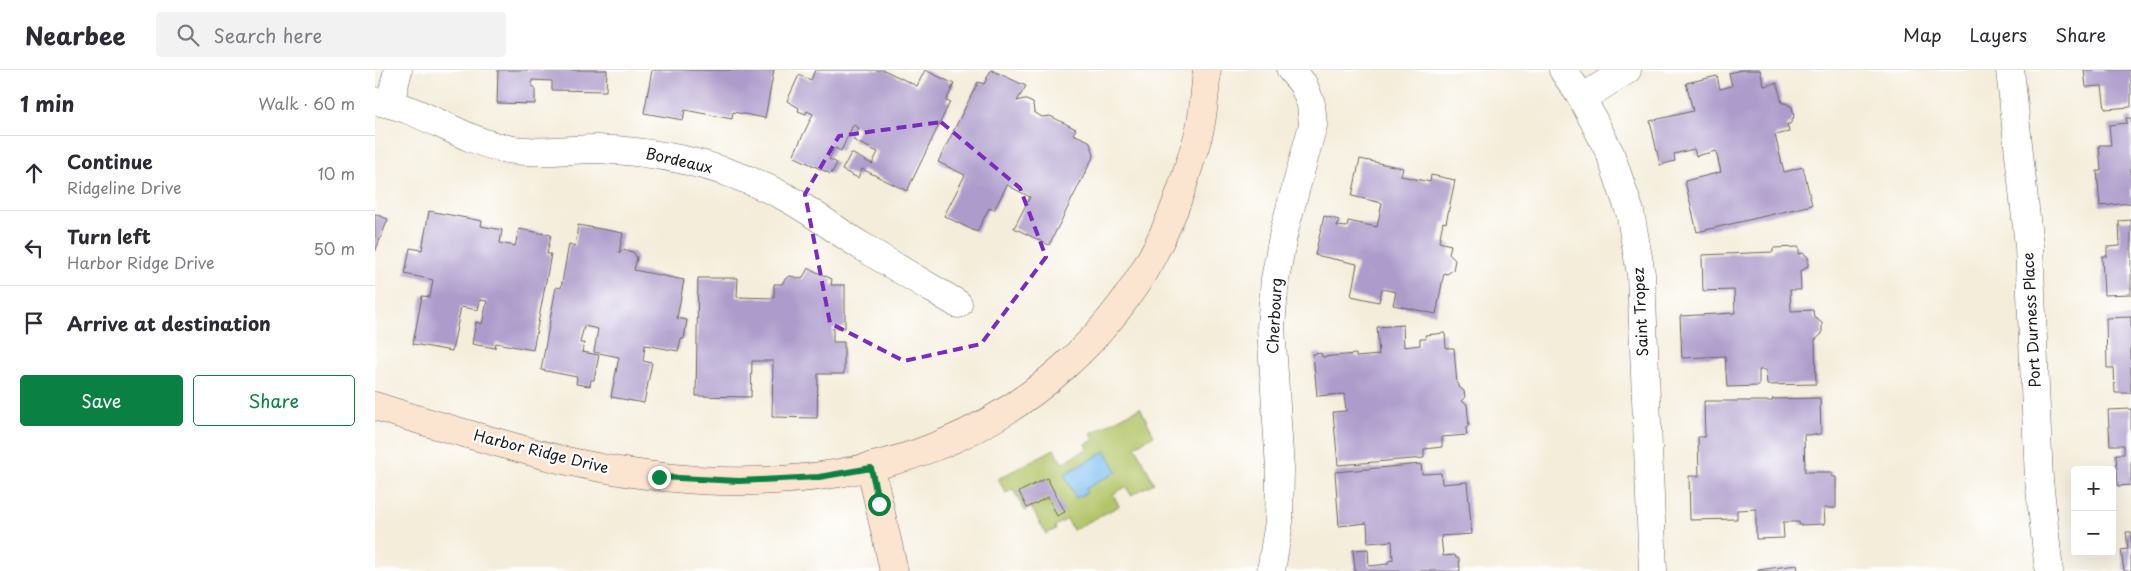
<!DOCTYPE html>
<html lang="en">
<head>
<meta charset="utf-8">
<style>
	:root { --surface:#fff; --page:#f2f2f3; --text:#2b2b33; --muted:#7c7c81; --line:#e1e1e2; --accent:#0b8043 }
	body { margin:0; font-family:"Playpen Sans",sans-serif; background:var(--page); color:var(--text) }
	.controls { position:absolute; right:15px; bottom:15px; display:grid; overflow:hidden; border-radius:5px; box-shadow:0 5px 20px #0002 }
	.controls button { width:45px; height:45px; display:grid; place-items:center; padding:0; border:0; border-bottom:1px solid var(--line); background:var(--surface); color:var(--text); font:25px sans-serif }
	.stop { position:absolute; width:15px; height:15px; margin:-11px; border:4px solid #0b8043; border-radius:50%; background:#fff }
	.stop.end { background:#0b8043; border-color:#fff; box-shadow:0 1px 5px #0008 }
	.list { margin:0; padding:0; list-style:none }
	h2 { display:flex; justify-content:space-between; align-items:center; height:65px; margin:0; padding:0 20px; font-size:21px }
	h2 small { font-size:16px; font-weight:400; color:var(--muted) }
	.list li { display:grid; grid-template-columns:32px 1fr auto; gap:15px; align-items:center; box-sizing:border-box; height:75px; padding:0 20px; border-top:1px solid var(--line) }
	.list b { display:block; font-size:19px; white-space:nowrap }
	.list p { margin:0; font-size:16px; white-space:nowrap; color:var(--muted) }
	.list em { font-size:16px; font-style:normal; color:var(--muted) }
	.actions { display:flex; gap:10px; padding:15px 20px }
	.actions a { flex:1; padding:11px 0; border:1px solid var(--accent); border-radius:5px; text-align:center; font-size:18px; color:var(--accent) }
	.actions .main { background:var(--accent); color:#fff }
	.icon { flex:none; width:28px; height:28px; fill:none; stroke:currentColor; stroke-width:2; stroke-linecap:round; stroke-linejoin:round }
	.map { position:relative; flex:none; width:1756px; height:501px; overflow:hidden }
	header { display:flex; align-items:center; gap:30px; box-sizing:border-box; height:70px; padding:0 25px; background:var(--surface); border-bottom:1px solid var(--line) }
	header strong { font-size:24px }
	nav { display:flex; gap:28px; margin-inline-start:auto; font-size:18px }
	.search { width:350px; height:45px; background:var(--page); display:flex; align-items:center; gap:12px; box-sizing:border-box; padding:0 18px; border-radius:5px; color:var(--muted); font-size:19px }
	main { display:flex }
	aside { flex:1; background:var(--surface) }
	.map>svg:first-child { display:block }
</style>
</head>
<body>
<header>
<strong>Nearbee</strong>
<div class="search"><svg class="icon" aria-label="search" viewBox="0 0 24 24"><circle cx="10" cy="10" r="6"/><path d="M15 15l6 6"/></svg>Search here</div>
<nav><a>Map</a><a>Layers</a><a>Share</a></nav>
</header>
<main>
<aside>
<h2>1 min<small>Walk · 60 m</small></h2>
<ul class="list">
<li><svg class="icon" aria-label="ahead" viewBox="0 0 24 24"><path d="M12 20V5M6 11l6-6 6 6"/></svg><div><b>Continue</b><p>Ridgeline Drive</p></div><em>10 m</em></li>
<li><svg class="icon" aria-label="left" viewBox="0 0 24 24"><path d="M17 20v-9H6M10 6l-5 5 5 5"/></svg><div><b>Turn left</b><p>Harbor Ridge Drive</p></div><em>50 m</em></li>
<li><svg class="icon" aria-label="arrive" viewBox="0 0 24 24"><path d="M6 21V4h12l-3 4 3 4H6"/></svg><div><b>Arrive at destination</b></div></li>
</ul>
<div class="actions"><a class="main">Save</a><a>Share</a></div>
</aside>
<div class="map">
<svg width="1756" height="501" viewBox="0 0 1756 501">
	<rect width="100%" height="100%" fill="#fff"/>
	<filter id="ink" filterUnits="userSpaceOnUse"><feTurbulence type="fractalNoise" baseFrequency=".02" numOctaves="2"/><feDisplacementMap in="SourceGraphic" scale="10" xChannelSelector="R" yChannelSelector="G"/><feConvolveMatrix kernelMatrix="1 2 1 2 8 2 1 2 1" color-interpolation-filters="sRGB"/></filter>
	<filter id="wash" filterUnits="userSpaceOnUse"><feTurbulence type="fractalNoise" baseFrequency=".0096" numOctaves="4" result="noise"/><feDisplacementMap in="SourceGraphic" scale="20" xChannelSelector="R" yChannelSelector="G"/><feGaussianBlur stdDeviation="1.12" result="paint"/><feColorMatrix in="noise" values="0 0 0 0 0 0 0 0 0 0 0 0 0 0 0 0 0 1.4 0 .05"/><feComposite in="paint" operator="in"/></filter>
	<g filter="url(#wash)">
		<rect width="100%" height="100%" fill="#f4edda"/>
		<path fill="#b2c568" stroke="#677042" d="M765 338 779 365 760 376 779 413 756 425 751 417 738 424 744 436 698 460 692 449 680 456 681 459 671 464 656 437 650 441 638 419 631 423 623 409 679 379 687 393 713 378 711 374 719 370 716 363Z"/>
		<path fill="#7abef0" stroke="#4b6d86" d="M731 381 742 402 710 419 712 423 701 428 689 404Z"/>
		<g id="blocks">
			<path fill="#ad9ccb" d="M123 0H232L231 21 177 20V11L157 10V17H160V34L122 33Z
				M277 0H399L390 48 358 42 357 49 310 40 308 50 269 43Z
				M440 0H509L542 16 550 0 579 14 571 31 575 32 532 121 487 99 483 108 467 100 476 83 497 94 503 82 478 70 484 58 478 55 466 81 460 78 454 89 462 93 456 104 418 86 438 44 432 41 431 44 423 41 424 38 412 31 424 5 436 10Z
				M616 0 651 16 642 31 649 29 658 33 659 42 667 47 675 46 701 59 698 64 714 71 717 78 719 85 674 175 639 158 655 127 632 115 619 140 614 138 602 162 569 146 590 105 563 92 603 12 609 14Z
				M1366 0H1385L1389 16 1402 13 1407 33H1410L1417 37 1419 47 1415 54H1412L1414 62 1400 65 1409 102 1428 97 1437 135 1322 162 1310 111 1346 102 1341 81 1321 86 1319 79 1299 84 1300 91 1285 95 1275 51 1318 41 1311 13 1342 6 1345 19 1357 16 1354 3Z
				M1709 0H1756V37L1730 39 1727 16 1711 17Z
				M1751 48H1756V133L1725 136 1722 101H1726L1724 75H1736L1734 55 1752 53Z
				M985 89 1028 98 1026 106 1055 112 1056 105 1080 110 1071 153 1068 152 1064 172 1076 175 1074 184 1080 190 1078 200 1072 204 1069 203 1061 244 1018 235 1021 222 1007 219 1004 232 976 226 982 194 940 185 949 146 964 150 962 156 972 157 973 151 1002 157 1007 133 977 126Z
				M54 141 107 151 106 156 127 160 125 173 140 176 144 159 176 165 172 184H176L158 280 121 273 120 278 97 274 101 252 107 254 112 231 105 230 103 240 86 237 77 281 38 274 47 226 55 227 58 210 30 204 35 178 47 180Z
				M0 144 13 149 0 182Z
				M1756 150V224L1729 225 1727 186H1732V177L1745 176 1744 151Z
				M203 155 248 163 244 183 247 180 258 182 262 188 259 200 309 210 302 248 312 250 309 269H306L303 281 270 275 268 291 277 293 269 333 236 327 244 287 219 282 223 259 209 256 205 273H209L207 282 224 285 219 310H216L215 316 201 314 202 307 166 300 181 217 186 218 194 174 200 176Z
				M1424 177V184L1428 183 1433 187V196L1428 200 1425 201 1426 220H1415L1416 241 1438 240 1439 247 1447 253V264L1440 270 1441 314 1392 315 1391 300H1384V316L1352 317 1350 286 1307 288 1305 246 1360 243 1359 220 1328 221 1327 185 1398 182V178Z
				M433 198 457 209 456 215H470V258H458V272H469V304H443L442 348 397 347 398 291H377L376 327 321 326 323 208H363L362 227 399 228V214H407L410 209 415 206 427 209Z
				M1756 247V323H1740L1739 298H1732L1731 248Z
				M1028 255 1029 277 1045 275V269H1051L1050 265 1070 263 1071 278H1079L1082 314H1084V317L1089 321 1090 327 1086 331 1092 334 1094 355 1091 358 1092 365 1067 367V377L1049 379V388L963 395 958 342 971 341 969 324 942 326 938 284 946 283 947 287 981 284V287L1004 285 1002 257Z
				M1445 328 1446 364 1429 365 1430 402H1457V407H1461V438H1449L1450 454 1424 455V452H1408L1409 468 1381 469V439L1362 440V449L1315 450 1314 406H1324L1323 367H1330L1329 331H1398L1397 329Z
				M1756 339V415L1743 416 1741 384H1749V375H1735L1733 340Z
				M1046 394 1047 404 1066 403 1067 414 1092 412 1097 464 1066 466 1068 486 1080 485 1081 488H1084L1085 501H980L978 480 993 479 994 496 1013 494V491L1018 490 1017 471 993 473 992 453 964 456 960 402Z
				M672 408 690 442 682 446 673 427 652 438 644 422Z
				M1751 462H1756V501H1749L1746 480 1753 479Z
				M1422 495 1423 501H1383V500Z"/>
		</g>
	</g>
	<g filter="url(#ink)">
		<use href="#blocks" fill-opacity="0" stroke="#68655e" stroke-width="1"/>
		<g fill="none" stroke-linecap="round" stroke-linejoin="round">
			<g stroke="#68655e" stroke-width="29">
				<path id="street" d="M1188 0 1207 28 1235 83 1255 142 1266 204 1278 501
					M1635 0 1654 176 1664 410 1674 501
					M1207 28 1252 0
					M0 31C46 38 83 68 127 78 158 85 191 79 222 79 251 80 281 84 309 90 344 98 380 111 412 128 439 143 462 161 488 177 520 197 551 215 583 234
					M15 33 23 0
					M896 501 904 452 905 399 896 257 900 209 909 161 938 55 936 34 928 14 916 0"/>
			</g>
			<g stroke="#68655e" stroke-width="29">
				<path id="secondary" d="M0 336C42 350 85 362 128 374 154 381 180 389 206 394 375 429 557 417 690 296 755 237 792 173 816 89 819 79 823 69 825 58 829 39 830 19 832 0
					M496 399 519 501"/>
			</g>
			<use href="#street" stroke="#fff" stroke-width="28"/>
			<use href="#secondary" stroke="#fce5d0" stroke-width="28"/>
		</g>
	</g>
	<g fill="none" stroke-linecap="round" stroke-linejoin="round" filter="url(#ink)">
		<path stroke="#0b8043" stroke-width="6" d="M284 407 364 411 444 407 496 398 504 434"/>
	</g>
	<path fill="none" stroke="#7b2cbf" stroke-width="4" stroke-dasharray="10 6" stroke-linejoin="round" d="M566 52 645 118 671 187 606 274 529 291 455 253 430 124 464 66Z"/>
	<g text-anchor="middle" stroke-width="4.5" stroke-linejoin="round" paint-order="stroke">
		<g font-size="15" fill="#1c1c1c" stroke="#fff">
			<text transform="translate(304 91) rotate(13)" y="5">Bordeaux</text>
			<text transform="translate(1266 242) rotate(-93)" y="5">Saint Tropez</text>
			<text transform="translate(900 246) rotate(-87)" y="5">Cherbourg</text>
			<text transform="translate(1657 250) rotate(-93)" y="5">Port Durness Place</text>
			<text transform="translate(166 382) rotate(14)" y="5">Harbor Ridge Drive</text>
		</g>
	</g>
</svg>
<div class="controls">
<button>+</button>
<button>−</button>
</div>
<div class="stop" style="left:504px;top:434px"></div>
<div class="stop end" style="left:284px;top:407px"></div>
</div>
</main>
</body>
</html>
